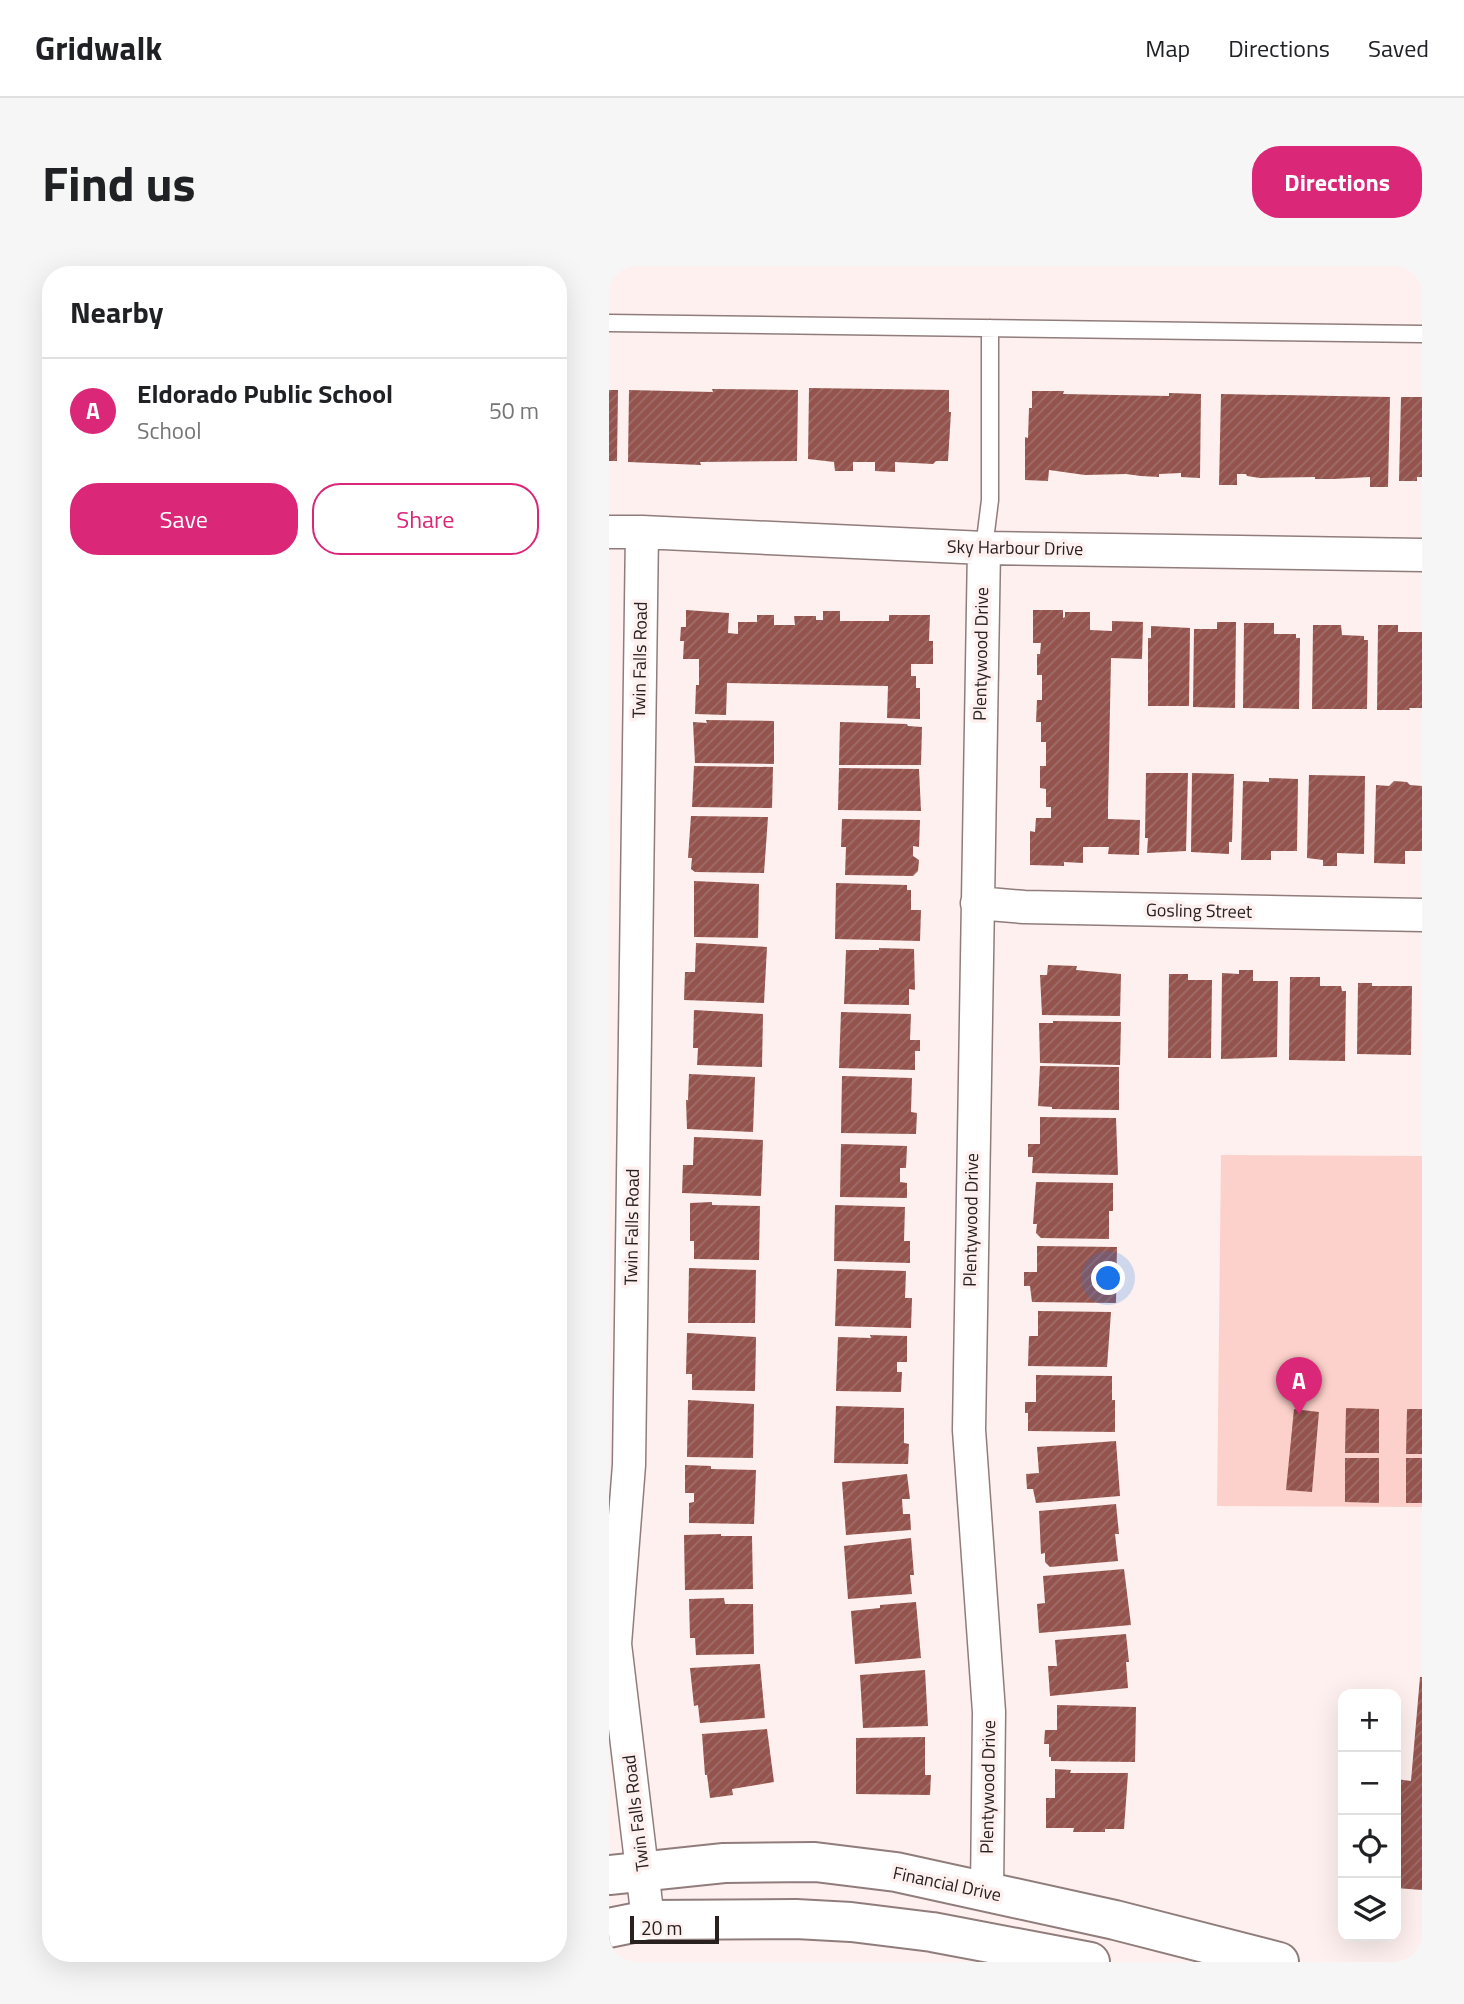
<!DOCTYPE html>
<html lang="en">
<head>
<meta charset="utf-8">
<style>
	:root { --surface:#fff; --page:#f6f6f6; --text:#202124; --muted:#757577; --line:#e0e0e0; --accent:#db2777 }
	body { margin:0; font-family:"Titillium Web",sans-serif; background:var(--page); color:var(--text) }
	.controls { position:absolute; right:21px; bottom:21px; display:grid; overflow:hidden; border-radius:14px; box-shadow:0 7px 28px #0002 }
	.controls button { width:63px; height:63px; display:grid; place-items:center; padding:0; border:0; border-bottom:2px solid var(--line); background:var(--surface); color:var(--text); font:35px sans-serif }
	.scale { position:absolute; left:21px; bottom:18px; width:89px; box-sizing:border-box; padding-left:7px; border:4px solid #292120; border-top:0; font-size:19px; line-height:24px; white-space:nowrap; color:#292120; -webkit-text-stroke:5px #fdf0ee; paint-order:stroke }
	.you { position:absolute; left:500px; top:1013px; width:24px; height:24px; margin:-18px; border:5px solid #fff; border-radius:50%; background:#1a73e8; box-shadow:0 0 0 10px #1a73e833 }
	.badge { display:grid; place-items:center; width:46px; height:46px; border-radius:50%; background:var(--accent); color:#fff; font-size:23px; font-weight:700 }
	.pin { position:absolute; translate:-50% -58px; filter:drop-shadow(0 2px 4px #0008) }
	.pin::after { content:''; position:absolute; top:37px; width:24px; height:21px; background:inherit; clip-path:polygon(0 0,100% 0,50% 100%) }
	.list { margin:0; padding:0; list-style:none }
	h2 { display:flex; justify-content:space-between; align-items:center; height:91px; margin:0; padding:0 28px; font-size:30px }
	h2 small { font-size:23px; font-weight:400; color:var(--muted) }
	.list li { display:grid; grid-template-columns:46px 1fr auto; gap:21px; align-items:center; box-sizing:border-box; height:105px; padding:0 28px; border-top:2px solid var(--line) }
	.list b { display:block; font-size:26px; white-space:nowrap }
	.list p { margin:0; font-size:23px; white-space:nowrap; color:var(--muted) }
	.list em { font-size:23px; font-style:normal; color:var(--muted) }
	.actions { display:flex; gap:14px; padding:21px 28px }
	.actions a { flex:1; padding:16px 0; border:2px solid var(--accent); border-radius:28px; text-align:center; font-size:24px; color:var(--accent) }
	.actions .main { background:var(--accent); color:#fff }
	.icon { flex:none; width:38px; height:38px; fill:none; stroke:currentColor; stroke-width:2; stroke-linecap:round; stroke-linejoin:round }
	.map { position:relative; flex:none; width:813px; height:1696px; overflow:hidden; border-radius:28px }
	header { display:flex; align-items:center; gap:42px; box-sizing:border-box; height:98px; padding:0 35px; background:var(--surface); border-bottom:2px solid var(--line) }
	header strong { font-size:33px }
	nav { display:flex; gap:38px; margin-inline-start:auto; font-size:24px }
	.intro { display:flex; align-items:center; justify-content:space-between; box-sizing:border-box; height:168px; padding:0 42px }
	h1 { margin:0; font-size:49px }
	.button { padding:18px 32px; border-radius:28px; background:var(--accent); color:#fff; font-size:24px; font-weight:700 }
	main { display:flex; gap:42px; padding:0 42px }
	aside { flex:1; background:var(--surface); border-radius:28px; box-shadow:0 7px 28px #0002 }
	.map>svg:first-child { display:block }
</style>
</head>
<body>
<header>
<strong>Gridwalk</strong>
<nav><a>Map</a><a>Directions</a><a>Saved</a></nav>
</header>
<div class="intro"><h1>Find us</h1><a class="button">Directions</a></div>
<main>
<aside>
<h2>Nearby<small></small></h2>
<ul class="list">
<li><span class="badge">A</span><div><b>Eldorado Public School</b><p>School</p></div><em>50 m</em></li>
</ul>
<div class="actions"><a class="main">Save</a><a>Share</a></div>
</aside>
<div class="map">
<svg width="813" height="1696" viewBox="0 0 813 1696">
	<defs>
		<pattern id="building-hatch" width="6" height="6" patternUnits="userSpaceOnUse" patternTransform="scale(1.75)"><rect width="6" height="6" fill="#94544d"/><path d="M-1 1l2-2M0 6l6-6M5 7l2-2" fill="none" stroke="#9f6e69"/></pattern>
	</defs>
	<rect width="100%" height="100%" fill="#fdf0ee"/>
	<path fill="#fdd1cb" d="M612 889 813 890V1241L608 1240Z"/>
	<path fill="url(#building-hatch)" d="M200 122 340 124V146H342L339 195H327L324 198 286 196V206L266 205V196H244V205H226L225 196 199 193Z
		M103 123 189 124 188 195 91 196 92 199 19 196 20 124 104 126Z
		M0 124H9L8 195H0Z
		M423 125H455L454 128 560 130V127L592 128 591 212 572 211V207L550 208V211L532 210 517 208 476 209 440 204 439 215 416 214V171L419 172 420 142H423Z
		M612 128 781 131 779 221H761V211L725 213H706V211L651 212 638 210 637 208H628V219H610Z
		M792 131H813V211H808V215H790Z
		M77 344 120 347 119 367 129 368V356H148V349H165V359H186L185 350H207V354H214V345H231V355H280V349H321L320 375H324V398H302V410H307V422H311V453L278 452 279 420 118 417 117 449 86 448 87 419H90V393H74L75 375H71L72 361H77Z
		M424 344H454V352L456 351V346H481V364L503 365V355L534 356 533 393 502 392 499 541V553L531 554 530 589 499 588 500 581H474V597L455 596V600L421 599V565L426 566 427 552H442V541H437V523L431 522V500H437V476H432V456H427L428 434H433V409H428V388H431L432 377H424Z
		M608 356H627L626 442 584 441 585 363H608Z
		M635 357H665V368H687V372H691L690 443 634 442Z
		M704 359H732L733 369 755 370V374H759L758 443H703Z
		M769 359H789V366H813V442H800L801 444H768Z
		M542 360 581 362 580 440H539V372H542Z
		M97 454 165 455V498L86 497 84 456 98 457Z
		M231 456 298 458 299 460 313 461 312 499H230Z
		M85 500 164 501 163 542 83 541Z
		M230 502 310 503 312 545 229 544Z
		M537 507H579L577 585 538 587 539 572H536Z
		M583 507 625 508 623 576H620V588L582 586Z
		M700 509 756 510 755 588 728 587V600H714V594L698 592Z
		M660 512 689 513 688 585H662V594H632L634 515 660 516Z
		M785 515 798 516 801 519 813 520V585H796V598L765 597 767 519 780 520Z
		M82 550 159 551 155 607 86 606 82 603 83 592H79Z
		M233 553 311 554 310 581 304 580V590L310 594 309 605 304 610 236 609 237 581H232Z
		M85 615 150 618 149 672 85 671Z
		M227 617 298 619V624H302V644H312L311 675 226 673Z
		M87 677 158 681 155 737 75 734 76 706H86Z
		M270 682 305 683 306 724 300 723V739L235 738 237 684H270Z
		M439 699 468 700 467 704 512 708 511 750 433 749 431 709H438Z
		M630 704H644V715H669L668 791 612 793 613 707 630 708Z
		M560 708H579V714H603L602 792H559Z
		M681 711H711V720H732L733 725H737L736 795 680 794Z
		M749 717H763V720H803L802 789 748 788Z
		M85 744 154 748 153 801 88 799 89 782H84Z
		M232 746 302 748 301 774H311V785H306V804L230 802Z
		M444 755 512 756 511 799 431 797 430 757H444Z
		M431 800 510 801V844L443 843V841L429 840Z
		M80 808 146 811 144 866 78 863 77 834H79Z
		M233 810 303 812 302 846 308 847 307 868 232 867Z
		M431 851 507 852 509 909 423 907 424 891H419V878H431Z
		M85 871 154 874 152 930 73 927 74 899H84Z
		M232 878 298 880 297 902H291V916L298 917V932L231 931Z
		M427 916 504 917V945H500V973L432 972 427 967 428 958H424Z
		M103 936V939L151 940 150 994 85 993V975H81V937Z
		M226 939 296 941 295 975H301V997L225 995Z
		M428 980 508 981 507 1037 423 1036 421 1020H415V1006H428Z
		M80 1002 147 1004 146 1057H79Z
		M228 1003 297 1005 296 1032H303L302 1062 226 1060Z
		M429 1045 502 1046 498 1101 419 1100 420 1070H429Z
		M78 1067 147 1071 146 1125 83 1124V1108H77Z
		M261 1069 298 1070V1096H288V1106H293L292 1126 227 1125 229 1071 262 1072Z
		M427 1109 503 1110V1134H506V1166L419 1165V1147H416V1136H427Z
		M79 1134 145 1138 144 1192 78 1191Z
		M227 1140 295 1142V1177L300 1178 299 1198 225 1197Z
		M737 1142 770 1143V1187H736Z
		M685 1143 710 1146 703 1226 677 1224Z
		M798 1143H813V1188H797Z
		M507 1175 511 1230 427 1237 424 1223H418L417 1208 430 1207 428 1181Z
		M736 1192H770V1237L736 1236Z
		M797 1192H813V1237H797Z
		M76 1199 102 1200V1203L147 1204 145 1258 80 1257V1237L85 1236V1227H76Z
		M298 1208 301 1233H293L294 1248H301L302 1264 237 1269 233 1216Z
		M507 1238 510 1268H506L509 1295 441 1301 436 1296V1287L432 1288 430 1245Z
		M112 1268V1270H143L144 1323 76 1324 75 1269Z
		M302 1272 305 1309H301L303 1328 239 1333 235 1280Z
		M515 1303 522 1359 430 1367 428 1338 436 1337 434 1310Z
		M115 1332 116 1338H144L145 1388 87 1389 86 1372H81L80 1333Z
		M307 1336 312 1392 246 1398 242 1345 271 1342V1339Z
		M517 1368 520 1396H517L519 1422 441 1430 439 1400H448L446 1374Z
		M151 1398 156 1452 91 1457 89 1439 85 1440 81 1402Z
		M316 1404 319 1460 254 1462 251 1409Z
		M811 1411H813V1624L787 1622V1513L802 1515Z
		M448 1439 527 1441 526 1496 442 1495V1491H440V1478H435L436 1464H448Z
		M158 1463 165 1516 123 1523 124 1529 101 1532 98 1509H96L93 1468Z
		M316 1471V1509H322L321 1529 247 1528V1472Z
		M446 1503 462 1504 461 1507H519L515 1563H496V1566H464L465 1562H437V1532H446Z"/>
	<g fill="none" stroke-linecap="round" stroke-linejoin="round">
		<g stroke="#907d7b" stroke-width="19">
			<path id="service" d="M0 57 813 68
				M375 282 381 234V62"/>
		</g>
		<g stroke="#907d7b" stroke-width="35">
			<path id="minor" d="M0 266H33L375 282 813 289
				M33 266 20 1199 6 1378 39 1654
				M375 282 360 1164 380 1446 378 1626
				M368 637 415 641 813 649"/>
		</g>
		<g stroke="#907d7b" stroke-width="42">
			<path id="tertiary" d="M0 1609 115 1597 206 1596 287 1606 506 1654 670 1696
				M0 1662 39 1654 187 1653 242 1656 323 1666 481 1696"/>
		</g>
		<use href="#service" stroke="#fff" stroke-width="16"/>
		<use href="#minor" stroke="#fff" stroke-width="32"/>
		<use href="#tertiary" stroke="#fff" stroke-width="38"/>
	</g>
	<g text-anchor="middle" stroke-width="7" stroke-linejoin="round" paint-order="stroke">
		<g font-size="18" fill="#292120" stroke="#fdf0ee">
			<text transform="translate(406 282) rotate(1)" y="6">Sky Harbour Drive</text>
			<text transform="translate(372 388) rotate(-89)" y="6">Plentywood Drive</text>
			<text transform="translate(31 394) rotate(-89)" y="6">Twin Falls Road</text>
			<text transform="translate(590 645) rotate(1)" y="6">Gosling Street</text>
			<text transform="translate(362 954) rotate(-89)" y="6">Plentywood Drive</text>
			<text transform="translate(23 961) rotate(-89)" y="6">Twin Falls Road</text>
			<text transform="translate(379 1521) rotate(-89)" y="6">Plentywood Drive</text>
			<text transform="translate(27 1547) rotate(-97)" y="6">Twin Falls Road</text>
			<text transform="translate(338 1618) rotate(12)" y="6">Financial Drive</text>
		</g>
	</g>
</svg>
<div class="controls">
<button>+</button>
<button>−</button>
<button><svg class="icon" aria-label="locate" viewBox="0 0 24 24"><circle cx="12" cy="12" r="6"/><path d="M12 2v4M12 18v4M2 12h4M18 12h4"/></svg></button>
<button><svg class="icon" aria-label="layers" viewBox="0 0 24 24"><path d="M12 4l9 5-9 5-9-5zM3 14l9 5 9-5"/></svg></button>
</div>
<div class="scale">20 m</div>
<div class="you"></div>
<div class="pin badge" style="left:690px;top:1149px">A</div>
</div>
</main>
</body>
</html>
